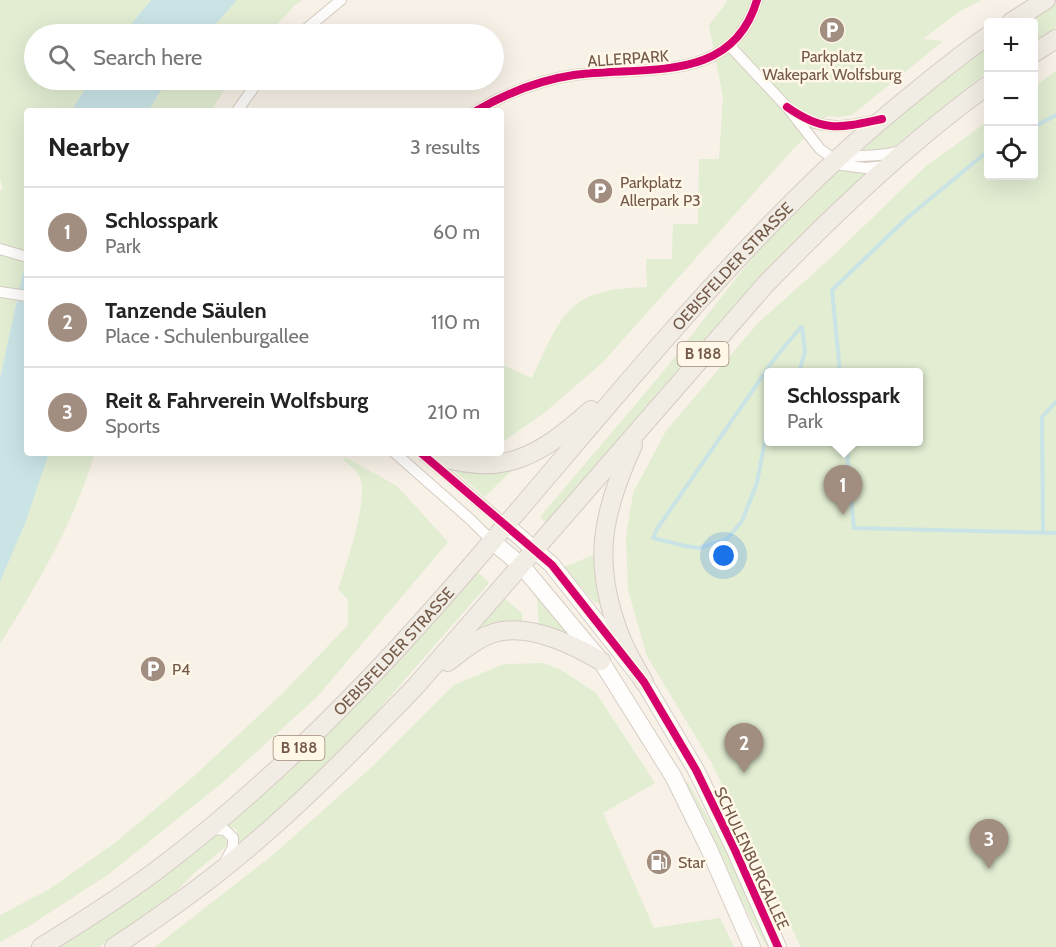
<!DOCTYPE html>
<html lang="en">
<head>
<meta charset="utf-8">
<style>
	:root { --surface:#fff; --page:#f6f6f6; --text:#222; --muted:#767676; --line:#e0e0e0; --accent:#a28e80 }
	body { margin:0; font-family:Cabin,sans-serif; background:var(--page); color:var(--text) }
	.controls { position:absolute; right:18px; top:18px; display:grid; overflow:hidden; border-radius:6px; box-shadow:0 6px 24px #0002 }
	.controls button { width:54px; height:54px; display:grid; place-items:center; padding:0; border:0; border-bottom:2px solid var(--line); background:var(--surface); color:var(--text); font:30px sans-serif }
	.you { position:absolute; left:724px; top:556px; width:21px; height:21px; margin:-15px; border:4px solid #fff; border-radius:50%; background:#1a73e8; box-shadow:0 0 0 9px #1a73e833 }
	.badge { display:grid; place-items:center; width:39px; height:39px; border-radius:50%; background:var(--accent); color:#fff; font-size:20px; font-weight:700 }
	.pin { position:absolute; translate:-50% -50px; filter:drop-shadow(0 2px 3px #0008) }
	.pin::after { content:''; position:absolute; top:32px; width:21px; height:18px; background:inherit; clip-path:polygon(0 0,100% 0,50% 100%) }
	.popup { position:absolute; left:764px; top:368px; width:159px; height:78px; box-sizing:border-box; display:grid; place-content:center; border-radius:6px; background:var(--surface); filter:drop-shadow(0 2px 4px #0005); font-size:20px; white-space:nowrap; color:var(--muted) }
	.popup b { font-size:22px; color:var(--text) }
	.popup::after { content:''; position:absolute; left:50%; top:100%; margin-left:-12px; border:12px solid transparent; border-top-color:var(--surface) }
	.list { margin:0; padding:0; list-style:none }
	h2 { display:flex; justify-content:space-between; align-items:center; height:78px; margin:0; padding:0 24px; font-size:26px }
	h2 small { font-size:20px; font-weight:400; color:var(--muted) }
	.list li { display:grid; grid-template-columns:39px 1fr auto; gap:18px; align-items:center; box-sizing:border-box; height:90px; padding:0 24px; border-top:2px solid var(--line) }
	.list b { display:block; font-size:22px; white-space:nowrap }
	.list p { margin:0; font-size:20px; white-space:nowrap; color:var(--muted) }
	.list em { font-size:20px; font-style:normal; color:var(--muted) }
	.icon { flex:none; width:33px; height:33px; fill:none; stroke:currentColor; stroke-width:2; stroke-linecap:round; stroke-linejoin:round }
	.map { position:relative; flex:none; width:1056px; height:947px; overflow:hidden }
	.search { position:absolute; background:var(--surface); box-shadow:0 6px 24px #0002; left:24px; top:24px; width:480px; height:66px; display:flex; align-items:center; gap:15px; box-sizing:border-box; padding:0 21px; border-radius:33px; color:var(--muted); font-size:22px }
	.panel { position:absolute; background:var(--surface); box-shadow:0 6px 24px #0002; left:24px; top:108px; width:480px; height:348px; border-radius:6px }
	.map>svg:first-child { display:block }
</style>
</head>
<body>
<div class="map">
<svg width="1056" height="947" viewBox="0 0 1056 947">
	<rect width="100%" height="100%" fill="#f7f1e7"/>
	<path fill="#e2edd2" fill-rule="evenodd" d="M0 0H151L123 34H34V80H91L71 111H27V254L0 378V190L3 188 0 180Z
		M237 0H302L294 6 268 34H207Z
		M727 0H982L960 11 923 39 943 41 852 115 839 117 827 116 794 148 603 362 544 413 501 443V369L503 365 532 378C563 313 567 289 647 287L646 259H672L673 224H698L699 159H719L723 97 709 25 724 6Z
		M1056 3V28L1034 41V22H1024Z
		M988 44V71L895 146 876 152H857L896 118Z
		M1056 71V947H801L711 762 647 656 628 590 626 537 633 493 666 431 758 323 833 256 925 167 988 121V176H1034V87ZM768 372H918V442H768Z
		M168 80H231L211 111H148Z
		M839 170 866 173C751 283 649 403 547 524L540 517 662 373 745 267 792 213Z
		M49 453H95C74 522 38 583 0 644V582L26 521Z
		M345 457 397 486 448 542 317 697 223 782 109 874 26 928 0 942V915L48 890 115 843 193 777 282 694 348 625V600L338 589C346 567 369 498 360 478 357 470 351 466 344 461Z
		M512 467 510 472 485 497 452 469Z
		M596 554 603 597 599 603 594 602 564 567Z
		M478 572 489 583 346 747 291 799 240 844 236 829 227 825 275 784 330 730Z
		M537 596 564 629V631L561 633 539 627Z
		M505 599 522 613V625L479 631 476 630Z
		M544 663 561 670 596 693 655 783 603 813 654 928 720 918 734 947H155L274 854 374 765 454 685 504 664Z
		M688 782 731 859 770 947H767L740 899 707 823 686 783Z
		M216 835C223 836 226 837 227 844L224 848 192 875 170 898 99 947H56Z"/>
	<path fill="#cae4e6" d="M151 0H237L207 34H123Z
		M91 80H168L148 111H71Z
		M27 254V453H49L26 521 0 582V378Z"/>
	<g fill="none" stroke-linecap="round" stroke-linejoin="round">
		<path stroke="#cae4e6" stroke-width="4" d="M1034 127 1056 115
			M799 372 805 352 802 327
			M840 372 832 290 907 218 988 151
			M768 424 757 483 742 521 727 539 699 548 685 546 653 538 657 529 775 358 801 327
			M846 442 854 528 1056 533
			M1043 532 1042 417 1056 402"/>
		<g stroke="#d6ccc2" stroke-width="12">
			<path id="street" d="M300 34 341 0
				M729 45 787 107 820 149 842 165 865 168 886 166
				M237 111 259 80
				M476 111C505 94 540 80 574 75 642 65 732 86 757 0
				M797 114C823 132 849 126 877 120
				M842 158C862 154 878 158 900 151
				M0 249 27 257
				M0 292 27 296
				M395 453 471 520 492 541
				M426 457 506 525
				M210 829 225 830 233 838V847L225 862"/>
		</g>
		<g stroke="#d7cdc4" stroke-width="18">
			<path id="secondary" d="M506 525 552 565 644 682 696 770 734 848 778 947
				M492 541 522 566 601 661 673 776 709 849 752 947"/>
		</g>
		<g stroke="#d5ccc4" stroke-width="20">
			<g id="primary">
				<path d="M1011 22 1046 0"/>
				<path d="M1034 53 1056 39"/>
				<path d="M633 445C602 513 592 561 619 633 625 650 635 666 644 682"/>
				<path d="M427 453C501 478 535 460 591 410"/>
				<path d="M448 662C462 651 475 640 491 634 526 621 572 644 601 661"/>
				<path id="s1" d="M41 947C80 923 120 898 157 870 275 781 379 673 475 561 587 432 692 299 815 180 848 148 884 117 920 88 942 70 964 52 988 36"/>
				<path d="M114 947C150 923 185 899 219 872 290 816 353 751 416 686L765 285C835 213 907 144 988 85"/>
			</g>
		</g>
		<use href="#street" stroke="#fefdfb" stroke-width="10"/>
		<use href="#secondary" stroke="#fefdfb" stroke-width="16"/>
		<use href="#primary" stroke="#f2ede4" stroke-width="18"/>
		<g stroke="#fff7e8" stroke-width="11">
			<path id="cycleway" d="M787 107C824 133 840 128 882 119
				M476 111C505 94 540 80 574 75 642 65 732 86 757 0
				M421 453 552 565 644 682 696 770 734 848 778 947"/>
		</g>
		<use href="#cycleway" stroke="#d6006c" stroke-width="8"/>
	</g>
	<defs>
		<g id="parking-disc" transform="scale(1.35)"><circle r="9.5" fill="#a28e80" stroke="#fff7e8"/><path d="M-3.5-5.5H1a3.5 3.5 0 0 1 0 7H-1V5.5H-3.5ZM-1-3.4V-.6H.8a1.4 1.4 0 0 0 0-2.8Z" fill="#fff"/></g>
		<g id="fuel-disc" transform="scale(1.35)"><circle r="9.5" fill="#a28e80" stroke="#fff7e8"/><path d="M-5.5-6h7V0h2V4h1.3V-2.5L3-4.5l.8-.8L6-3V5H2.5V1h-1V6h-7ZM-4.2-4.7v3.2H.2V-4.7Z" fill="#fff"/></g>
	</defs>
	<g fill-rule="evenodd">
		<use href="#parking-disc" x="832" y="30"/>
		<use href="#parking-disc" x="600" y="191"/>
		<use href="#parking-disc" x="153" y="669"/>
		<use href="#fuel-disc" x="659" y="862"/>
	</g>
	<g text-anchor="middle" stroke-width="5" stroke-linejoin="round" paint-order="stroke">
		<g fill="#fff7e8" stroke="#9e8878" stroke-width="1.5">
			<rect x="677.5" y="342" width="51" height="24" rx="4.5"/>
			<rect x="273.5" y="736" width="51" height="24" rx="4.5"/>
		</g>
		<g font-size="15" font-weight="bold" fill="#745948">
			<text x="703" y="359">B 188</text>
			<text x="299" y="753">B 188</text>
		</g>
		<g font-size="16" fill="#745948" stroke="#fff7e8" text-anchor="start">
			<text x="832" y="62" text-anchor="middle">Parkplatz<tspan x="832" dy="18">Wakepark Wolfsburg</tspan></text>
			<text x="620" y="188">Parkplatz<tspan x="620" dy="18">Allerpark P3</tspan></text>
			<text x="172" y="675">P4</text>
			<text x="678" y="868">Star</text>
		</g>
		<g font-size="16" fill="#745948" stroke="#fff7e8">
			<text transform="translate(628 58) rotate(-4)" y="6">ALLERPARK</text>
			<text dy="6" stroke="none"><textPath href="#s1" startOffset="975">OEBISFELDER STRASSE</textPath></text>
			<text dy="6" stroke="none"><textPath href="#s1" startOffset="462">OEBISFELDER STRASSE</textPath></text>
			<text transform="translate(752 858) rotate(65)" y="6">SCHULENBURGALLEE</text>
		</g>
	</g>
</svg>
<div class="controls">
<button>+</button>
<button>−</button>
<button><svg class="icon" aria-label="locate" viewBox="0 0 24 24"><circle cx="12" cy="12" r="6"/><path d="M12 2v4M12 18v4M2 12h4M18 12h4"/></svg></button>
</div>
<div class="you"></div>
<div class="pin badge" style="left:843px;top:515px">1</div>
<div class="popup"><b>Schlosspark</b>Park</div>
<div class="pin badge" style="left:744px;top:773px">2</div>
<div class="pin badge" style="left:989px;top:869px">3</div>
<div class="search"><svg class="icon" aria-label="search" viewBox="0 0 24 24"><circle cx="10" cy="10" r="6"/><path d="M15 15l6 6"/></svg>Search here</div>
<section class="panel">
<h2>Nearby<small>3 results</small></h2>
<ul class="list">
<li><span class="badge">1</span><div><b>Schlosspark</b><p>Park</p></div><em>60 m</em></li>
<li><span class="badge">2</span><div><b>Tanzende Säulen</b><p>Place · Schulenburgallee</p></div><em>110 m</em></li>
<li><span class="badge">3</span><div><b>Reit &amp; Fahrverein Wolfsburg</b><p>Sports</p></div><em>210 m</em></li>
</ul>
</section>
</div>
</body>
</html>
